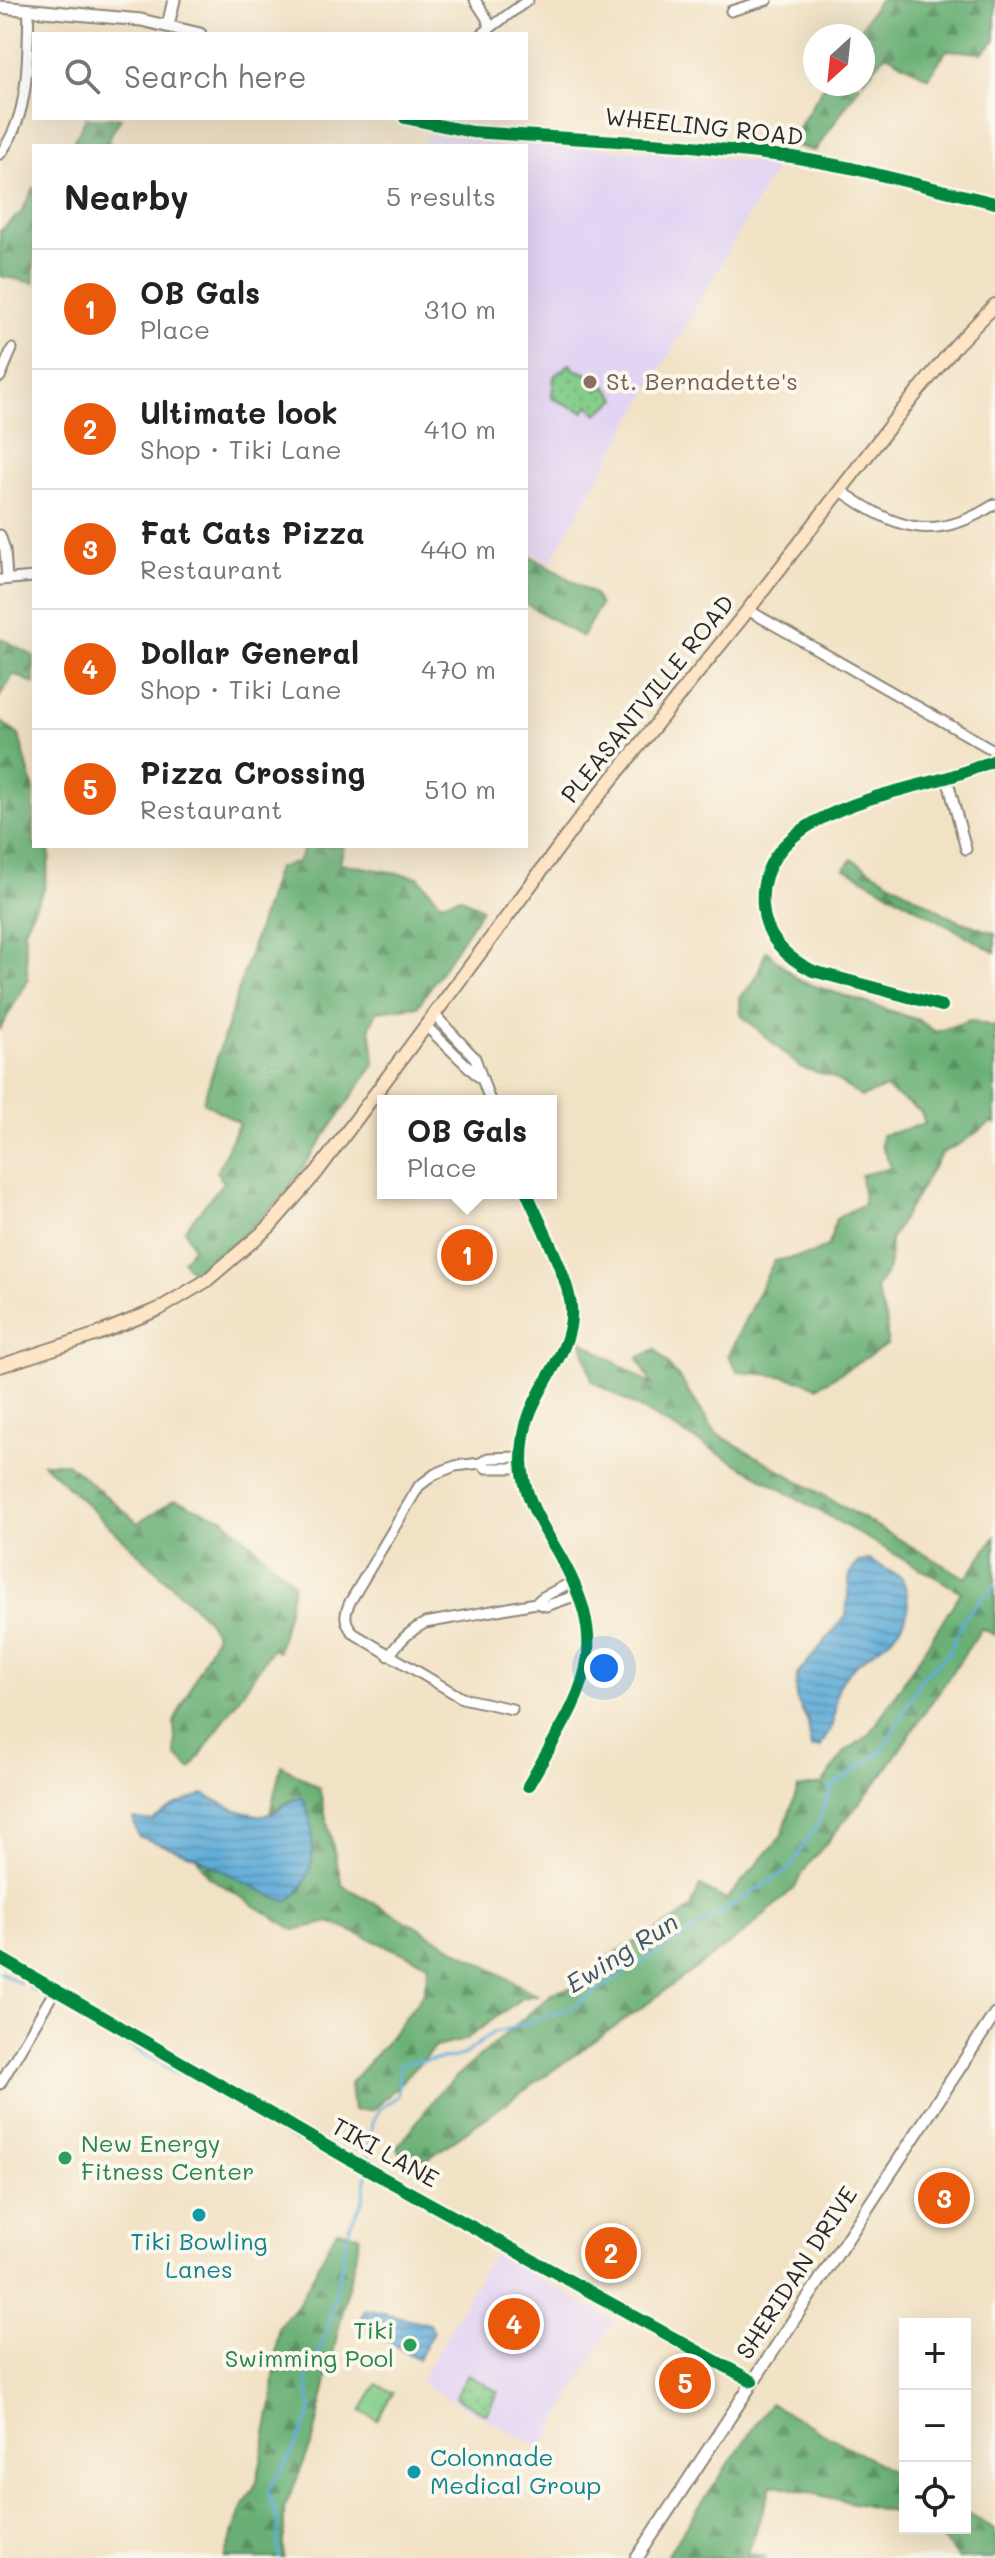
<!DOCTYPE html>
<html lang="en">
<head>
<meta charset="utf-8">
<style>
	:root { --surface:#fff; --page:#f6f6f6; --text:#222; --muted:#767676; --line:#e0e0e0; --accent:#ea580c }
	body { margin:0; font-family:Mali,sans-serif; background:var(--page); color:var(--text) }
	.controls { position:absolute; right:24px; bottom:24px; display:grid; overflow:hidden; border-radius:0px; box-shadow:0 8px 32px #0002 }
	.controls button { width:72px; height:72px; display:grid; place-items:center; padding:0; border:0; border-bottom:2px solid var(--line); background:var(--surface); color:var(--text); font:40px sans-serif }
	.compass { position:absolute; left:803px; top:24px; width:72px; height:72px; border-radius:50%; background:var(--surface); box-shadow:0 8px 32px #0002; rotate:207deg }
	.you { position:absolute; left:604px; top:1668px; width:28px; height:28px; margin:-20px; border:6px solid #fff; border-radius:50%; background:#1a73e8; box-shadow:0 0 0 12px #1a73e833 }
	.badge { display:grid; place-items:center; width:52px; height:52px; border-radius:50%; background:var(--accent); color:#fff; font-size:26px; font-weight:700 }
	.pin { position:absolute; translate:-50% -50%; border:4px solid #fff; box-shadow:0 2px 8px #0006 }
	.popup { position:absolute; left:377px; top:1095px; width:180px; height:104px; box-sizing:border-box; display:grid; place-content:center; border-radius:0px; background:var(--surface); filter:drop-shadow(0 2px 6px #0005); font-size:26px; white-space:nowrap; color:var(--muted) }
	.popup b { font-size:30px; color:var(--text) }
	.popup::after { content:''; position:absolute; left:50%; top:100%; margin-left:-16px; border:16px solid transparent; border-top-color:var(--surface) }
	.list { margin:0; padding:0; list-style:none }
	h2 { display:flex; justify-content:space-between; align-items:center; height:104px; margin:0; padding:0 32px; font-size:34px }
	h2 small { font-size:26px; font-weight:400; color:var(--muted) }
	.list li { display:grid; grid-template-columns:52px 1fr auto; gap:24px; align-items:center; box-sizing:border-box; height:120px; padding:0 32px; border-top:2px solid var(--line) }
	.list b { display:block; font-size:30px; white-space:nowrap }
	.list p { margin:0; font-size:26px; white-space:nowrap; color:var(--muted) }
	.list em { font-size:26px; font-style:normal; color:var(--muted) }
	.icon { flex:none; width:44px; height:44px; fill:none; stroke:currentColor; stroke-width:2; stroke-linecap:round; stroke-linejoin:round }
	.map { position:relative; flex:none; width:995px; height:2558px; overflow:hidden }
	.search { position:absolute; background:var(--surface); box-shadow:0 8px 32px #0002; left:32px; top:32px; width:496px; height:88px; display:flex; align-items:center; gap:20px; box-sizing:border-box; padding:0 28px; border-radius:0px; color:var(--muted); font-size:30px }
	.panel { position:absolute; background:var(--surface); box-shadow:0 8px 32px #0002; left:32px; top:144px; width:496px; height:704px; border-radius:0px }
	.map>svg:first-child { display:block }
</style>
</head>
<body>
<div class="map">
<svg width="995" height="2558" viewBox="0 0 995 2558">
	<defs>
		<pattern id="forest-firs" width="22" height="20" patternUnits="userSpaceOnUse" patternTransform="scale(2)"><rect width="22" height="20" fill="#6bb076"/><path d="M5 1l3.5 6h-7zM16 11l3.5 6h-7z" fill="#588f61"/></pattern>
		<pattern id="park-dots" width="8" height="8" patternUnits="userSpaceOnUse" patternTransform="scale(2)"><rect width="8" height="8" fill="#84cd8a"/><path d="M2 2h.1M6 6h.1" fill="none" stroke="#72b077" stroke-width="1.8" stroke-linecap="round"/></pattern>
		<pattern id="water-rules" width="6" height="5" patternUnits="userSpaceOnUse" patternTransform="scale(2)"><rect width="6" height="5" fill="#5facd8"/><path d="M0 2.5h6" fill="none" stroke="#4f8caf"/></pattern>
	</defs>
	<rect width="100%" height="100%" fill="#fbf7ec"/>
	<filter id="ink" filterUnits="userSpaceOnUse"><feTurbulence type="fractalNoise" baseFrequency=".0125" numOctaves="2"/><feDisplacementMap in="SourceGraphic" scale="16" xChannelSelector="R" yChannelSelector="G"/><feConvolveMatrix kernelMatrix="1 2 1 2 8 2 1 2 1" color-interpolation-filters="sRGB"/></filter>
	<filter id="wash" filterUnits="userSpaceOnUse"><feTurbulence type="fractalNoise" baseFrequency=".006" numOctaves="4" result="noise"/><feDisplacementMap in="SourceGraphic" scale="32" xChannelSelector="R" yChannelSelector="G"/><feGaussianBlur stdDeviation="1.8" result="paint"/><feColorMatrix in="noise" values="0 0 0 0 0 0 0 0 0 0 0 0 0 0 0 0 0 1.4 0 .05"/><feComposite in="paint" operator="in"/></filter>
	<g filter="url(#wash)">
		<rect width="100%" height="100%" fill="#f2e2c5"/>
		<path fill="#e2d4f3" d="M430 133 778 164 550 563 526 549V146H422Z
			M493 2253 614 2320 542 2449 420 2383Z"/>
		<path fill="#84cd8a" stroke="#587c5a" stroke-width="2" d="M377 2384 393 2393 377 2420 361 2411Z"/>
		<path fill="url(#forest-firs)" stroke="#4b6e50" stroke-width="2" d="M879 0H995V40L982 53 947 50 928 78 886 54 863 82V36H855Z
			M825 84H861L815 151 789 144Z
			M86 118H121L107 141 114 146H71Z
			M34 187V283L0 276V231L21 213Z
			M526 553 594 594 600 605 582 637 526 604Z
			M0 638 34 656V684L14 674 0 697Z
			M0 721 19 735 34 791V846H48L50 855 44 889 24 929 28 980 0 1029Z
			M305 846H344L340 863 418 877 441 903 461 897 482 909 418 1006 377 1011 370 1027 375 1063 281 1199 226 1250 192 1272 183 1260 193 1248 185 1229 223 1183 217 1172 239 1123 203 1102 277 868 298 862Z
			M852 859 956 920 995 933V952L845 868Z
			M766 951 800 981 918 1020 936 1032 970 1020 995 1027V1124L992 1122 960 1144 942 1153 890 1240 889 1268 876 1289 887 1324V1345L817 1387C792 1375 766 1374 738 1372L728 1355 774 1261 811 1254 829 1245 836 1218 864 1204 861 1175 891 1168 881 1145 882 1135 925 1124 921 1112 885 1088 861 1097 832 1077 800 1067 741 1015 740 998 755 980Z
			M582 1341 652 1385 638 1358 655 1349 681 1380 716 1433 966 1578 995 1537V1635L982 1628 881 1777 808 1865 794 1888 744 1933 655 1998 412 2170 397 2148 441 2090 553 1993 574 1987 607 1957 674 1921 691 1908 700 1886 726 1900 781 1837 798 1788 822 1784 845 1752 870 1734 961 1592 592 1381Z
			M43 1463H67L138 1523 175 1500 223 1518 294 1583 278 1652 272 1649 191 1769 176 1756 174 1722 216 1635 206 1618Z
			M281 1765 319 1788 342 1885 537 1995 522 1998 465 2040 435 2047 374 2110 353 2111 350 2083 386 2043 424 1992 429 1964 330 1922 294 1930 209 1877 196 1857 278 1899 300 1892C314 1861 318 1830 303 1798L291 1800 270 1814Z
			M337 2230 360 2235 313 2441 284 2509V2558H225L241 2510 257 2482 272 2403 278 2327 299 2303Z
			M770 2403 905 2479V2515L772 2484 748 2553 767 2558H665Z
			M965 2512 995 2529V2558H959L930 2528H965Z"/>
		<path fill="url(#park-dots)" stroke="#587c5a" stroke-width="2" d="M570 364 574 369 586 373 598 391 606 386 617 399 597 414 589 405 584 412 552 398 554 376Z
			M468 2375 498 2392 486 2414 455 2397Z"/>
		<path fill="url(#water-rules)" stroke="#456c82" stroke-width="2" d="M869 1560 902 1578C927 1640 866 1643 841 1682 833 1695 837 1711 832 1725 829 1733 824 1739 821 1747L811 1748 808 1722 796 1698 797 1675 846 1616 850 1574 858 1562Z
			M203 1794C222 1803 248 1819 270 1814 282 1811 285 1800 303 1798 317 1829 319 1877 290 1900L278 1899 196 1857 138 1836 133 1819 153 1821 172 1807Z
			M366 2309 430 2324 433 2332 418 2359 357 2324Z"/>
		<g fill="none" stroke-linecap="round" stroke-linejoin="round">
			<path stroke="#5facd8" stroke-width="3" d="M0 1972 20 1983
				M29 1988 37 1992
				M64 2008 177 2073
				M220 2097 296 2141
				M368 2165 372 2123 380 2109 398 2096 399 2068 401 2063 451 2058 465 2054 494 2032 505 2030 570 2008 788 1870 817 1825 831 1788 883 1750 923 1676 948 1654 964 1618 995 1586
				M279 2558 277 2519 268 2491 291 2455 311 2414 307 2378 326 2335 350 2225 363 2200 367 2173"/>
		</g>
	</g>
	<g filter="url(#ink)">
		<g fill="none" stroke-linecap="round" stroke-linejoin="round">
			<g stroke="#8e8678" stroke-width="13">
				<path id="minor" d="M475 0 486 17 490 27
					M731 11 767 0
					M482 34 528 0
					M0 154C31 114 27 58 29 10
					M0 377 12 349
					M840 490C895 529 934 544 995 504
					M0 535 5 550 7 579
					M0 580 34 577
					M748 610 995 751
					M947 778 966 849
					M942 1006 813 971C786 958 765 937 763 906 755 816 886 795 949 777 964 773 980 766 995 760
					M434 1014 475 1058 490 1101
					M426 1026 479 1077
					M527 1193C539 1221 569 1279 571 1307 574 1347 544 1377 530 1413 524 1428 522 1445 522 1461 523 1496 540 1522 557 1551 618 1654 580 1693 528 1786
					M481 1463 486 1468H523
					M536 1603 543 1597 574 1581
					M389 1656C399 1641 409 1631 425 1623L536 1603 546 1606 580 1594
					M512 1709 462 1698 353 1633C344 1621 344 1615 350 1602L419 1486 435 1474 455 1466 481 1463 488 1458 522 1457
					M0 2084 55 1990"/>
			</g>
			<g stroke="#8e8678" stroke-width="15">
				<path id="tertiary" d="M0 7 141 20 200 34
					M168 25 174 0
					M405 118 472 132 683 145 793 157 851 168 995 203
					M0 1958 347 2158 752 2381
					M637 2558 995 2014"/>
			</g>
			<g stroke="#8e8678" stroke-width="16">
				<path id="secondary" d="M0 1366 98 1334 159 1309 206 1281 269 1227 317 1172 579 820 748 610 896 418 957 344 995 305"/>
			</g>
			<use href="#minor" stroke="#fff" stroke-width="9"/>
			<use href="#tertiary" stroke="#fff" stroke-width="11"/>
			<use href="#secondary" stroke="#fee5c5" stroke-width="12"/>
			<g stroke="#fbf7ec" stroke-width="17">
				<path id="cycleway" d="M405 118 472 132 683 145 793 157 851 168 995 203
					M942 1006 813 971C786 958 765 937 763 906 755 816 886 795 949 777 964 773 980 766 995 760
					M527 1193C539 1221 569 1279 571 1307 574 1347 544 1377 530 1413 524 1428 522 1445 522 1461 523 1496 540 1522 557 1551 618 1654 580 1693 528 1786
					M0 1958 347 2158 752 2381"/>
			</g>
			<use href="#cycleway" stroke="#00873e" stroke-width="12"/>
		</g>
	</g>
	<circle fill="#8d6e63" stroke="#fbf7ec" stroke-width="3" cx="590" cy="382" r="8"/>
	<g fill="#2e9e5b" stroke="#fbf7ec" stroke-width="3">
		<circle cx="65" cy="2158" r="8"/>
		<circle cx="410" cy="2345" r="8"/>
	</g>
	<g fill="#0f9aa8" stroke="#fbf7ec" stroke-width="3">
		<circle cx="199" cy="2215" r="8"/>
		<circle cx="414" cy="2472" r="8"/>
	</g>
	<g text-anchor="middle" stroke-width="8" stroke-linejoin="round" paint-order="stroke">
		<g font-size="24" fill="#2b2b2b" stroke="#fbf7ec">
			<text transform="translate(704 127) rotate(6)" y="8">WHEELING ROAD</text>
			<text transform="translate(648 699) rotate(-51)" y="8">PLEASANTVILLE ROAD</text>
			<text transform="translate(385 2153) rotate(29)" y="8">TIKI LANE</text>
			<text transform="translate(797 2273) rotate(-57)" y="8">SHERIDAN DRIVE</text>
		</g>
		<g font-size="24" fill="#785e54" stroke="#fbf7ec" text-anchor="start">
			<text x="606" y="390">St. Bernadette's</text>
		</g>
		<g font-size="24" fill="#27864d" stroke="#fbf7ec" text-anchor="start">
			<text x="81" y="2152">New Energy<tspan x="81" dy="28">Fitness Center</tspan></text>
			<text x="394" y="2339" text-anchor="end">Tiki<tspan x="394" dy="28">Swimming Pool</tspan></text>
		</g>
		<g font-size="24" fill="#0d838f" stroke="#fbf7ec">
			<text x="199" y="2250">Tiki Bowling<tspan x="199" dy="28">Lanes</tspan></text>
			<text x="430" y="2466" text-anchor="start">Colonnade<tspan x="430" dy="28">Medical Group</tspan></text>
		</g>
		<g font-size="26" font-style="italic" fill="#3d5868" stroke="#fbf7ec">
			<text transform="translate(622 1953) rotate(-32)" y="9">Ewing Run</text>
		</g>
	</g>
</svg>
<div class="controls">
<button>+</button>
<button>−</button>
<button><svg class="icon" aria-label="locate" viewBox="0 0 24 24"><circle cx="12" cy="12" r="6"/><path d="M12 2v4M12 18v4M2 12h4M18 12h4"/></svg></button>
</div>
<svg class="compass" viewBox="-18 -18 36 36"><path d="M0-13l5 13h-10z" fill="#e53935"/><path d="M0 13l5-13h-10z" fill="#767676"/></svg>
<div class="you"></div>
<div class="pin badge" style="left:467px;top:1255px">1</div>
<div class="popup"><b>OB Gals</b>Place</div>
<div class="pin badge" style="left:611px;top:2253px">2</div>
<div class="pin badge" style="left:944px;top:2198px">3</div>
<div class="pin badge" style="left:514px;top:2324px">4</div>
<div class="pin badge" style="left:685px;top:2383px">5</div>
<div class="search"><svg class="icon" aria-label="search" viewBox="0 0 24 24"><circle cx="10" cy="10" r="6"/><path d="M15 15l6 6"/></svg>Search here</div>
<section class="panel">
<h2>Nearby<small>5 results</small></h2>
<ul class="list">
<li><span class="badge">1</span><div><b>OB Gals</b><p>Place</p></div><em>310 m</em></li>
<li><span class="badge">2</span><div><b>Ultimate look</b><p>Shop · Tiki Lane</p></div><em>410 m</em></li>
<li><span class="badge">3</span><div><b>Fat Cats Pizza</b><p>Restaurant</p></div><em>440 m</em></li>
<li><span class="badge">4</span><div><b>Dollar General</b><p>Shop · Tiki Lane</p></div><em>470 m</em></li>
<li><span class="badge">5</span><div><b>Pizza Crossing</b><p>Restaurant</p></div><em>510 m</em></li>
</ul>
</section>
</div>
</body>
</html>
